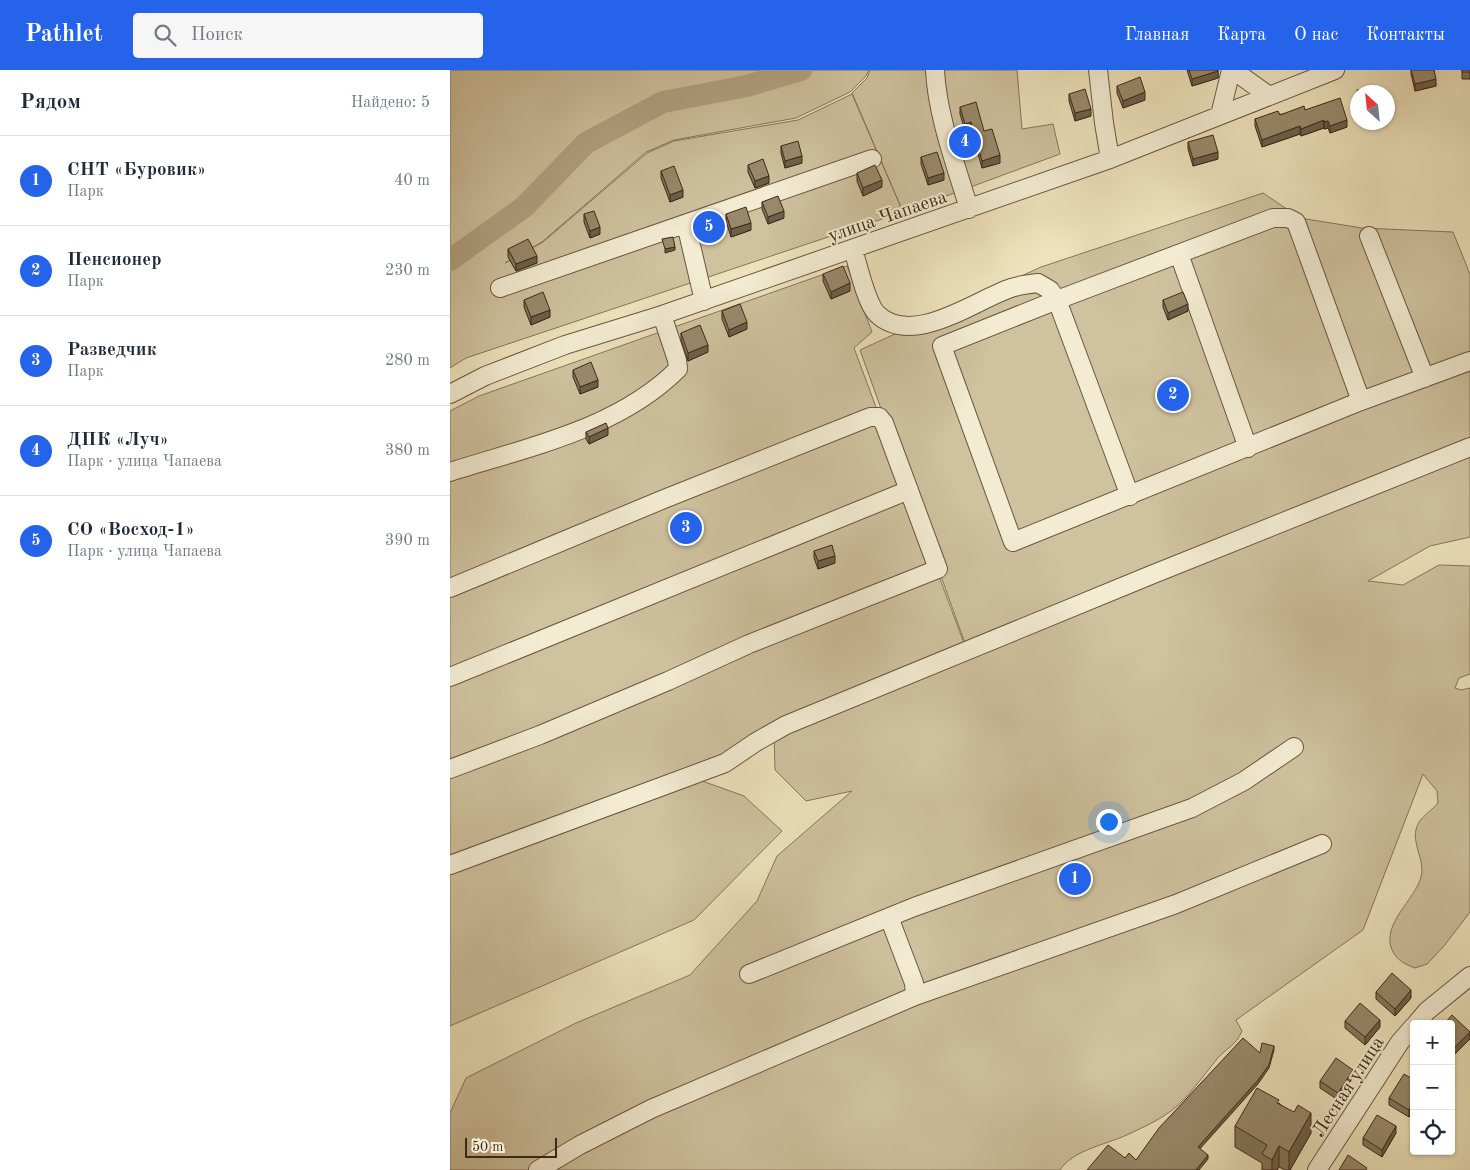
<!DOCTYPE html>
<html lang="ru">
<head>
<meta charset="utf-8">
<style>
	:root { --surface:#fff; --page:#f6f6f7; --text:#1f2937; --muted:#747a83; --line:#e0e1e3; --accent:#2563eb }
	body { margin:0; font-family:"Old Standard TT",serif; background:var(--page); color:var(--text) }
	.controls { position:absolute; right:15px; bottom:15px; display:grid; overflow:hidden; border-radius:5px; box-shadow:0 1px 4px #0004 }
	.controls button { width:45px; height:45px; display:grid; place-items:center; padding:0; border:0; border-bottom:1px solid var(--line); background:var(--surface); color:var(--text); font:25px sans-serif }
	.compass { position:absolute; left:900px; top:15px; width:45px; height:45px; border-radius:50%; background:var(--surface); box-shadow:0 1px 4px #0004; rotate:333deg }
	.scale { position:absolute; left:15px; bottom:12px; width:92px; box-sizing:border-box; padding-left:5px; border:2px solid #3e2816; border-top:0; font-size:14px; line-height:18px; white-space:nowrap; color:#3e2816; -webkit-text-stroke:4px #f3ecd3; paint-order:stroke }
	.you { position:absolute; left:658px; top:751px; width:18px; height:18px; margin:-12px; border:4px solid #fff; border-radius:50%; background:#1a73e8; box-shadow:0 0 0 8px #1a73e833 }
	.badge { display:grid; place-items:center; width:32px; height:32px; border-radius:50%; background:var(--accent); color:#fff; font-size:16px; font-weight:700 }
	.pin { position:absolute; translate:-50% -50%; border:2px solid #fff; box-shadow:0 1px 5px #0006 }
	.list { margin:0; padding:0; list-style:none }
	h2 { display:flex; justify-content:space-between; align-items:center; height:65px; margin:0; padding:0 20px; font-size:21px }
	h2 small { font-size:16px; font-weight:400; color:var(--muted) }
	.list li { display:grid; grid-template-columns:32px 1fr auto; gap:15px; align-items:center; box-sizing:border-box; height:90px; padding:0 20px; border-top:1px solid var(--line) }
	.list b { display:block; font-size:19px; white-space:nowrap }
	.list p { margin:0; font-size:16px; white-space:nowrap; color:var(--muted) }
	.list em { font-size:16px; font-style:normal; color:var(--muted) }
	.icon { flex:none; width:28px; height:28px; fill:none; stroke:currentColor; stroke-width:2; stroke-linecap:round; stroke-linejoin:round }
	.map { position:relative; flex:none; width:1020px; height:1100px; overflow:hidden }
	header { display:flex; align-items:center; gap:30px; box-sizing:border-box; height:70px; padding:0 25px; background:var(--accent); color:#fff }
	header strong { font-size:24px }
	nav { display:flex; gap:28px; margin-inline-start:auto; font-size:18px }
	.search { width:350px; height:45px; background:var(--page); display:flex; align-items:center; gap:12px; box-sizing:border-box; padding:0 18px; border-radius:5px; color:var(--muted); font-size:19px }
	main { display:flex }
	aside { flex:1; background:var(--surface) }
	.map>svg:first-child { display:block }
</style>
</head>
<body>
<header>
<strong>Pathlet</strong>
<div class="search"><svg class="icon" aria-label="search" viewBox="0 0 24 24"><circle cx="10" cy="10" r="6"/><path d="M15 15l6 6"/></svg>Поиск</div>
<nav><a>Главная</a><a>Карта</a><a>О нас</a><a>Контакты</a></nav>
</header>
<main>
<aside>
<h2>Рядом<small>Найдено: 5</small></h2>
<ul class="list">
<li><span class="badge">1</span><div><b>СНТ «Буровик»</b><p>Парк</p></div><em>40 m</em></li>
<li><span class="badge">2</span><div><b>Пенсионер</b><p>Парк</p></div><em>230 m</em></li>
<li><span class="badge">3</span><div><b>Разведчик</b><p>Парк</p></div><em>280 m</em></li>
<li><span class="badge">4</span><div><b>ДПК «Луч»</b><p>Парк · улица Чапаева</p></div><em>380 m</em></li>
<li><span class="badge">5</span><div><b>СО «Восход-1»</b><p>Парк · улица Чапаева</p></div><em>390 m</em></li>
</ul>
</aside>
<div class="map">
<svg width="1020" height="1100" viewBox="0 0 1020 1100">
	<rect width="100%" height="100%" fill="#ede2bb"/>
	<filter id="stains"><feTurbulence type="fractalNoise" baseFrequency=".004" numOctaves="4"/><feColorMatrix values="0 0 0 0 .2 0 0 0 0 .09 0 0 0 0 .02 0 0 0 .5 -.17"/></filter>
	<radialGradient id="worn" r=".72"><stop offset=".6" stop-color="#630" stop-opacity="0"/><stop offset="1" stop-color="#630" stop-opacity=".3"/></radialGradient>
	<path fill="#cfc29f" stroke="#86755a" d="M0 0H419L416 6 400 22 346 48 224 70 196 82 92 172 55 193 93 172 197 83 224 71 348 50 402 24 453 142 16 288 0 298Z
		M420 0H567L572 59 603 54 610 84 453 142 402 23 417 8Z
		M813 123 850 148 912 158 1003 162 1020 204V371L516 576 410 280 591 197Z
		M397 196 422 262 404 278 515 576 272 687 0 788V341L29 326Z
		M1020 386V467L980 476 918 511 953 515 989 495 1020 496V604L1009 608 1005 618 1011 620 1020 618V842L994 876 977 894 965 898C954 894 947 890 942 880 931 854 965 830 971 807 976 788 958 771 969 752 971 748 984 738 988 733L987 721 973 704 913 860 786 950 792 961C785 977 777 977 767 989 754 1005 737 1029 721 1041 709 1050 694 1057 681 1063 660 1074 623 1079 610 1100H0V1043L16 1008 126 953 240 905 307 831 327 786 402 721 356 731 325 700 324 664Z
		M241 707 294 726 332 761 244 850 0 956V803Z"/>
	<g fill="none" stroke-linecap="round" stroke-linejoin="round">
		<path stroke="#b2a383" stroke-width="22" d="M0 190 74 137 136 73 213 32 297 16 351 0"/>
		<g stroke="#6a563f" stroke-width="20">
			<path id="minor" d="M485 0C487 45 506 95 519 139
				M648 0 654 53 660 89
				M783 0 819 26
				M770 45 781 0
				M236 154 254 231
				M919 166 975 308
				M403 179C408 195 416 233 427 244 463 278 525 230 561 218 570 215 579 214 588 213L600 220 607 230 680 426
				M729 184 798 378
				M50 218 422 89
				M0 324 35 306 115 275 212 245 660 89 885 0
				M911 331 846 152 838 148H823L607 230 492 276 563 472 911 331 1020 291
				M0 402C78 377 168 359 228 299L227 290 212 245
				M0 518 214 429 420 347H429L434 353 488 499 299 574 218 611 90 665 0 699
				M0 607 459 420
				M0 795 275 693 306 672 336 655 701 505 1020 377
				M439 847 464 913 465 926
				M299 904 464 837 742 738 794 711 844 677
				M966 954 977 941 1020 906
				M88 1100 130 1075 201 1039 465 926 726 834 872 774
				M867 1100 950 972 964 956"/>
		</g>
		<use href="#minor" stroke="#f3ecd3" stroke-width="18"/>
	</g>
	<path fill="#84765d" stroke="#3e2816" d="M737 0H768V8L742 16Z
		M961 0H984L986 16 965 21 961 4Z
		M1012 0H1020V9H1012Z
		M667 16 695 30 673 38 667 23Z
		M619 24 641 46 625 51 619 31Z
		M510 37 534 61 550 93 532 98 521 59 515 61 510 44Z
		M855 40 897 57 880 63 878 58 874 59V58L851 66 850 64 812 77 805 56V49Z
		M738 72 768 89 743 96 738 79Z
		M331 76 352 93 335 98 331 83Z
		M471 87 494 110 478 115 471 94Z
		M298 95 319 113 305 118 298 102Z
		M211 101 233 127 220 132 211 108Z
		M407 103 432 117 413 126 407 111Z
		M312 132 334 148 318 154 312 139Z
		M134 144 150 164 140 168 134 152Z
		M276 144 301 160 281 167 276 151Z
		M58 179 87 193 66 201 58 187Z
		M373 204 400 221 381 229 373 211Z
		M74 230 100 247 81 255 74 237Z
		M713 230 738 241 718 250 713 237Z
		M272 241 297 259 279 267 272 249Z
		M231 263 258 282 238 291 231 270Z
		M123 300 148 317 130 324 123 307Z
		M136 362 158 365 139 374 136 369Z
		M364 481 385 493 368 499 364 488Z
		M926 922 961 928 945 946 926 929Z
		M895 951 930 957 915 975 895 958Z
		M903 1007 888 1030 870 1018V1011Z
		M964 1010V1038L959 1047 939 1035V1028Z
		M829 1033 861 1063 840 1100H835L829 1097 827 1100H812V1093L785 1077V1056Z
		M946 1063 932 1087 913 1075V1068Z"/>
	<path fill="#6b604c" stroke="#3e2816" d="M768 1V8L742 16V9Z
		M986 9V16L965 21V14Z
		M695 22V30L673 38V31Z
		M641 39V46L625 51V43Z
		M874 50V58L851 66V59Z
		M897 50V57L880 63V56Z
		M878 51V58L874 59V52Z
		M521 52V59L515 61V54Z
		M850 56V64L812 77V70Z
		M768 82V89L743 96V89Z
		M550 85V93L532 98V91Z
		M352 86V93L335 98V91Z
		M494 103V110L478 115V108Z
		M319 106V113L305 118V111Z
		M432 110V117L413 126V118Z
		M233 120V127L220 132V125Z
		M334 141V148L318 154V147Z
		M301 153V160L281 167V159Z
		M150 157V164L140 168V161Z
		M225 177V180L215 183V179Z
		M87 186V193L66 201V194Z
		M400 213V221L381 229V222Z
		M738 234V241L718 250V243Z
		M100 240V247L81 255V247Z
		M297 252V259L279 267V260Z
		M258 275V282L238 291V283Z
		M148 310V317L130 324V317Z
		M158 358V365L139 374V367Z
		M385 486V493L368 499V491Z
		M961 920V928L945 946V939Z
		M930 950V957L915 975V967Z
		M1020 962V969L1001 988V981Z
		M824 976V980L819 998 808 1014 748 1081V1077Z
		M903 1000V1007L888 1030V1023Z
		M964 1031V1038L959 1047V1040Z
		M861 1043V1063L840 1100H839V1082Z
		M946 1056V1063L932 1087V1080Z
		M829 1076V1097L827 1100H822V1090Z
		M758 1085V1089L749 1100H746Z"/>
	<path fill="#99896c" stroke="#3e2816" d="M739 0H768V1L742 9Z
		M961 0H984L986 9 965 14Z
		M1012 0H1020V2H1012Z
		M690 7 695 22 673 31 667 16Z
		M635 19 641 39 625 43 619 24Z
		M923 19 924 22H908V30L907 20Z
		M890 28 897 50 880 56 878 51 874 52V50L851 59 850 56 812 70 805 49 828 41 830 45 854 36 855 40Z
		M526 32 534 61 542 59 550 85 532 91 521 52 515 54 510 37Z
		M763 65 768 82 743 89 738 72Z
		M348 71 352 86 335 91 331 76Z
		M487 82 494 103 478 108 471 87Z
		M313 89 319 106 305 111 298 95Z
		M425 95 432 110 413 118 407 103Z
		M224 96 233 120 220 125 211 101Z
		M328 126 334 141 318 147 312 132Z
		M296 137 301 153 281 159 276 144Z
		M144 141 150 157 140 161 134 144Z
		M223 167 225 177 215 179 212 169Z
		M78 169 87 186 66 194 58 179Z
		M393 196 400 213 381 222 373 204Z
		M93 222 100 240 81 247 74 230Z
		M733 222 738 234 718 243 713 230Z
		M290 234 297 252 279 260 272 241Z
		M250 255 258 275 238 283 231 263Z
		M141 292 148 310 130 317 123 300Z
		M156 353 158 358 139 367 136 362Z
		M382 475 385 486 368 491 364 481Z
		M942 903 961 920 945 939 926 922Z
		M910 933 930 950 915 967 895 951Z
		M1002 945 1020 962 1001 981V954H994Z
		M793 968 810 983 812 973 824 976 819 995 808 1010 748 1077 758 1085 746 1100H637L658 1075 675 1088 679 1083 686 1090 709 1058Z
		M886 988 903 1000 888 1023 870 1011Z
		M954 1004 964 1010V1031L959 1040 939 1028Z
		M807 1018 829 1030 827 1033 844 1042 848 1035 861 1043 839 1082 829 1076 822 1090 812 1084 817 1075 785 1056Z
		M927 1045 946 1056 932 1080 913 1068Z
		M898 1085 917 1098 916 1100H889Z"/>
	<g text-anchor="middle" stroke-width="4" stroke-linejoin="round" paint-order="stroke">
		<g font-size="19" fill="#3e2816" stroke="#f3ecd3">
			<text transform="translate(437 145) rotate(-19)" y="7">улица Чапаева</text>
			<text transform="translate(897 1016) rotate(-57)" y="7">Лесная улица</text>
		</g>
	</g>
	<rect width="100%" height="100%" filter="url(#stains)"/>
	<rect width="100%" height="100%" fill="url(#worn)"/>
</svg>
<div class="controls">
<button>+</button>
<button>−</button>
<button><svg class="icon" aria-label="locate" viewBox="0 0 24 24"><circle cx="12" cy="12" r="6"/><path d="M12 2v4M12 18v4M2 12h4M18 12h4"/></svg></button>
</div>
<svg class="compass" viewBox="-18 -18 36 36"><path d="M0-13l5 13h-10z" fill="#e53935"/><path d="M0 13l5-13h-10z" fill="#747a83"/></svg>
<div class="scale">50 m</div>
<div class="you"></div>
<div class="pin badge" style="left:625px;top:809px">1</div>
<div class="pin badge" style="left:723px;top:325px">2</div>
<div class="pin badge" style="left:236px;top:458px">3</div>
<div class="pin badge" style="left:515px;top:72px">4</div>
<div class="pin badge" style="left:259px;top:157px">5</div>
</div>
</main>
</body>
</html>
